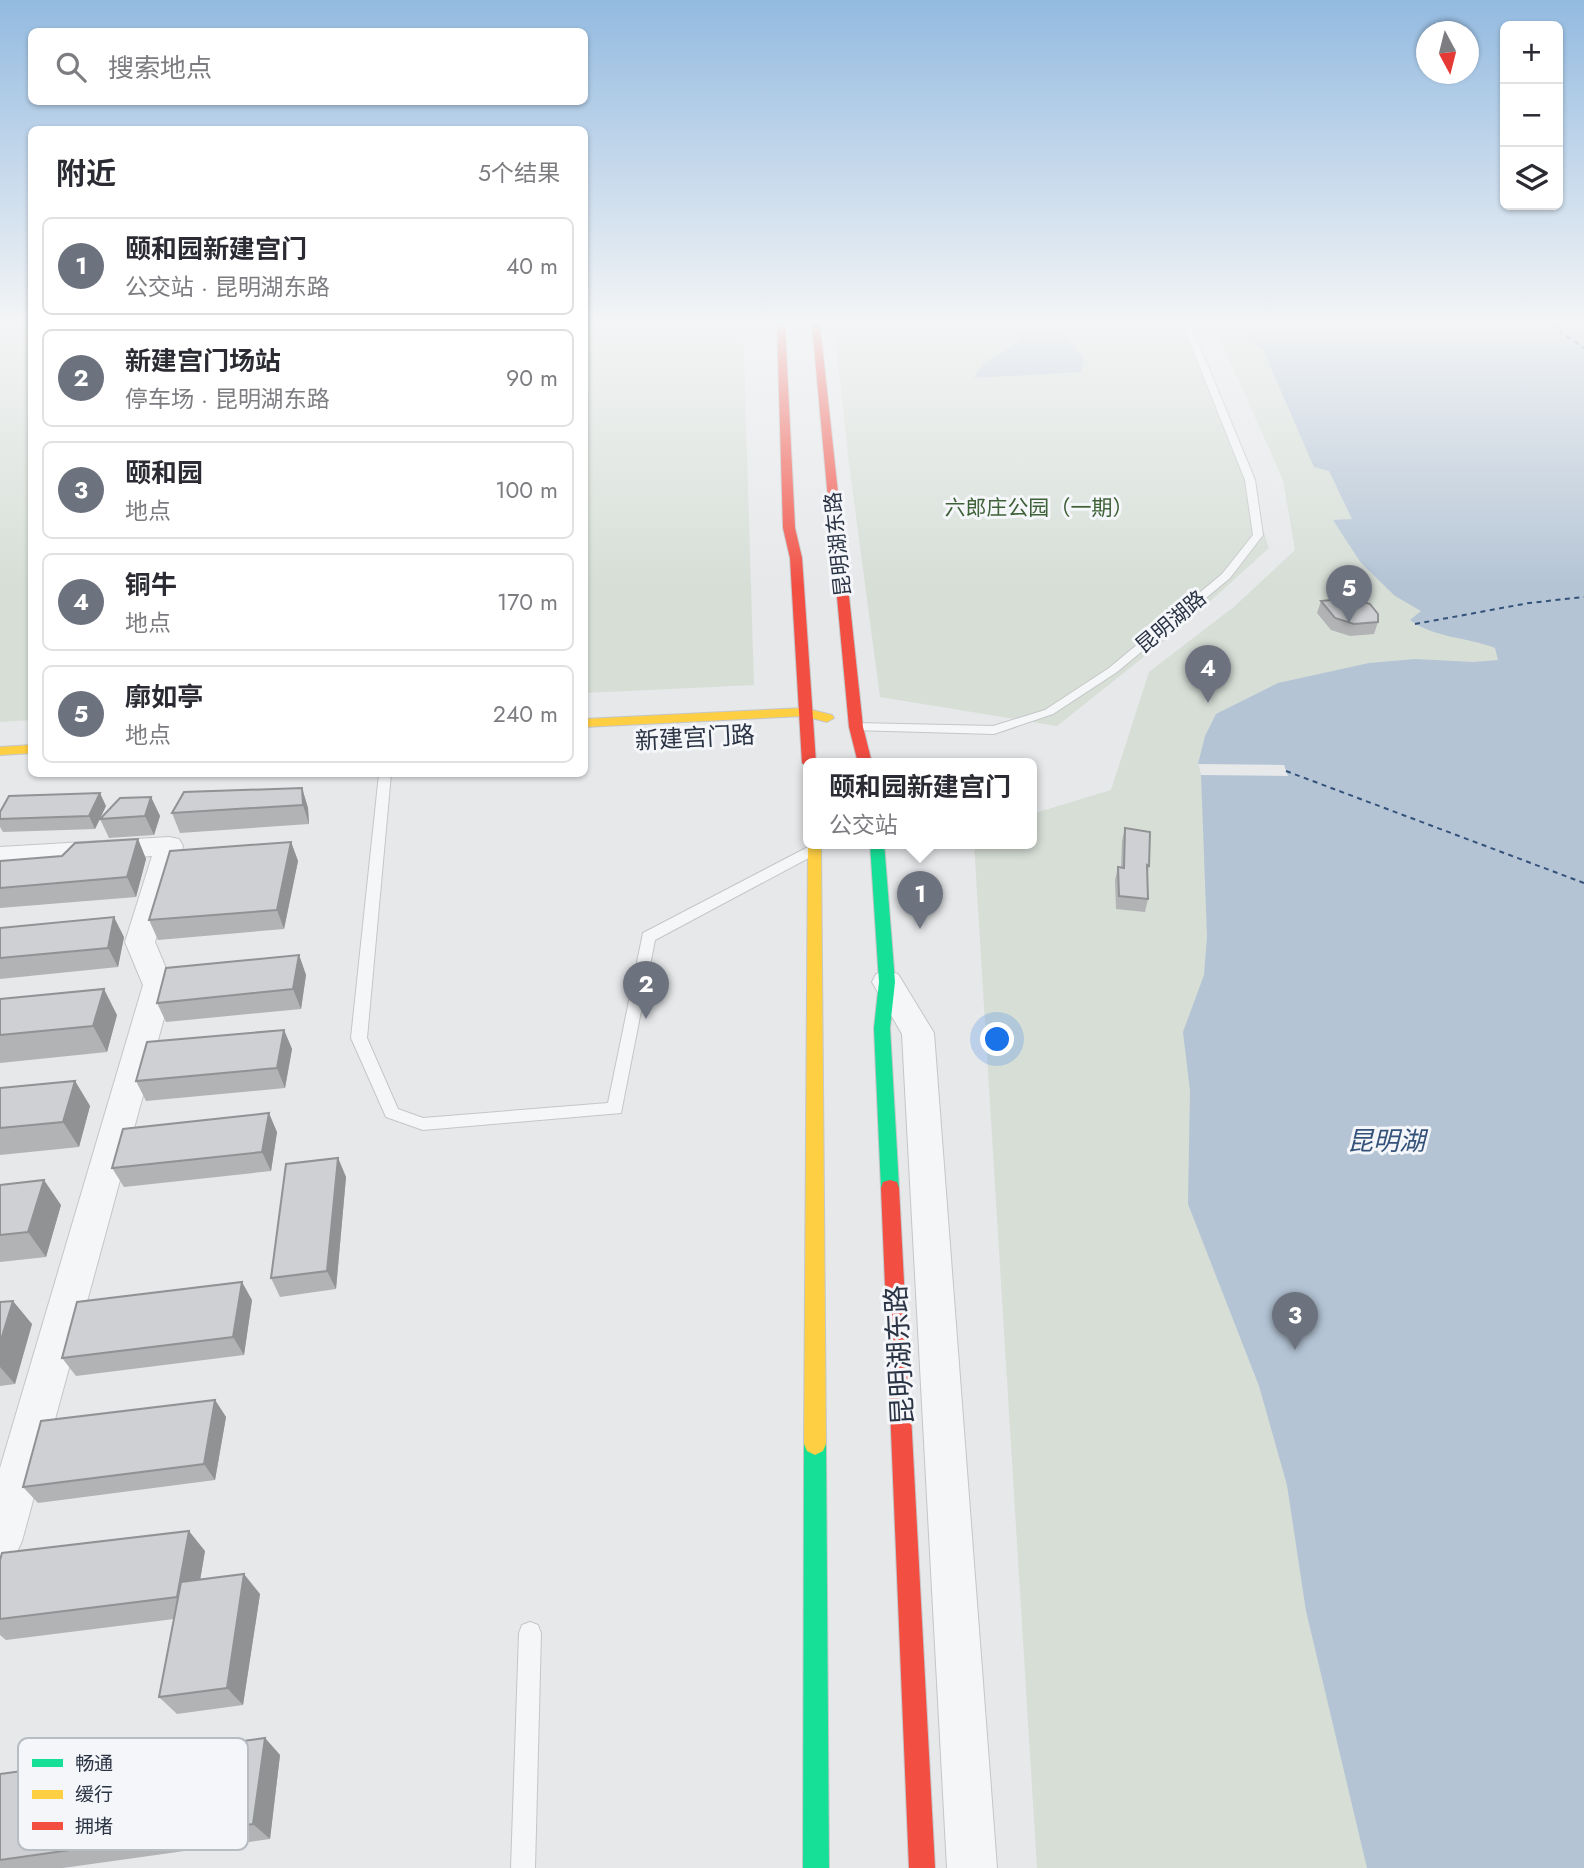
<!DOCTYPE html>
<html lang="zh">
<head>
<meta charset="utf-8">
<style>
	:root { --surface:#fff; --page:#f7f7f7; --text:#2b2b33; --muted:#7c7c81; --line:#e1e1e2; --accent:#6c737f }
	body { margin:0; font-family:Jost,"Noto Sans SC",sans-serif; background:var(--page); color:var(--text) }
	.controls { position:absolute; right:21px; top:21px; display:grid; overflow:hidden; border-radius:10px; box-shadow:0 2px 5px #0004 }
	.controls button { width:63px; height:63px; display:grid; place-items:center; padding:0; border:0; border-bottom:2px solid var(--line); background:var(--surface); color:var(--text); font:35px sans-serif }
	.compass { position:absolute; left:1416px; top:21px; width:63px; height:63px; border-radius:50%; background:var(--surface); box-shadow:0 2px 5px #0004; rotate:173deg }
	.you { position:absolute; left:998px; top:1040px; width:24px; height:24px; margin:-18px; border:5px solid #fff; border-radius:50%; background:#1a73e8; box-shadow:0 0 0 10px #1a73e833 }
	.badge { display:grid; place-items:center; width:46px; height:46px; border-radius:50%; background:var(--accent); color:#fff; font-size:23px; font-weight:700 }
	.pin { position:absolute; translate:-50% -58px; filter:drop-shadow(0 2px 4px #0008) }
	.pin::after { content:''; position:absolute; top:37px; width:24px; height:21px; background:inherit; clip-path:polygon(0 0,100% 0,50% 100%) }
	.popup { position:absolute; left:803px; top:758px; width:234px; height:91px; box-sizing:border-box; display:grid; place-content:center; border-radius:10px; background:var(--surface); filter:drop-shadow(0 2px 5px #0005); font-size:23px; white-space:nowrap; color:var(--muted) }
	.popup b { font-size:26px; color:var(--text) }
	.popup::after { content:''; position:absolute; left:50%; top:100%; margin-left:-14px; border:14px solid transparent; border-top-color:var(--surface) }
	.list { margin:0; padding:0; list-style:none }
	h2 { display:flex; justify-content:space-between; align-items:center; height:91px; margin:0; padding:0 28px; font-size:30px }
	h2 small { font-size:23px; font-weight:400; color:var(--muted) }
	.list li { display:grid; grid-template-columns:46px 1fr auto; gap:21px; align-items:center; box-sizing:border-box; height:98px; margin:0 14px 14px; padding:0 14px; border:2px solid var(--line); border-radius:10px }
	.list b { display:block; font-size:26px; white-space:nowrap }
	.list p { margin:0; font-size:23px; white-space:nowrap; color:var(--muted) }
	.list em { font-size:23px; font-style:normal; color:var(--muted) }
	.icon { flex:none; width:38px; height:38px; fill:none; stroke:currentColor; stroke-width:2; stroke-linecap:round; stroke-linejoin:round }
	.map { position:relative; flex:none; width:1584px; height:1868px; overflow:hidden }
	.search { position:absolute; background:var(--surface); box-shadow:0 2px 5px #0004; left:28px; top:28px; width:560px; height:77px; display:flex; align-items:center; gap:18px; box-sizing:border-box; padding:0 24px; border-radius:10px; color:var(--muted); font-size:26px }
	.panel { position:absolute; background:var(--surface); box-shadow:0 2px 5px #0004; left:28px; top:126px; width:560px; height:651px; border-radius:10px }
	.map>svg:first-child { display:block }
</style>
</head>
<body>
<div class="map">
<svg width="1584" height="1868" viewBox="0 0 1584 1868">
	<rect width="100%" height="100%" fill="#e6e8ea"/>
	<path fill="#d6ded6" d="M0 325H31L32 720 0 722Z
		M585 325H743L754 685 585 693Z
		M834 325H1187L1232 437 1269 548 1185 624 1057 726 880 697 848 456Z
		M1214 325H1584V1868H1037L974 843H1032V814L1111 790 1149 672 1235 606 1295 550 1283 480Z"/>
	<path fill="#b4c4d5" d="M1020 325H1056L1083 357 1082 372 974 378 982 365 1019 341 1018 337 1023 331Z
		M1241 325H1584V1868H1367L1306 1611 1287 1485 1259 1386 1188 1204 1190 1091 1183 1032 1204 975 1207 936 1201 775 1198 764 1205 736 1216 714 1278 683 1369 663 1415 659 1473 662 1498 660 1495 648C1467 637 1434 638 1410 620L1421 611 1395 596 1361 563 1333 520 1352 519 1329 471 1314 467 1263 350 1249 341Z"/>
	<path fill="#e6e8ea" d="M1198 764 1284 765 1288 776 1201 775Z"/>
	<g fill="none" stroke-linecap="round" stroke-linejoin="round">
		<path stroke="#34527a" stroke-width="2" stroke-dasharray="5 4.5" stroke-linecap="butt" d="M1551 325 1584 348
			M1415 624 1529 603 1584 597
			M1286 771 1584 883"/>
		<g stroke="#c4c6c8" stroke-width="2">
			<path id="lane" d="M1183 325H1191L1255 480 1263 535 1230 578 1117 672 1053 714 994 734 852 730 850 727 856 723 993 726 1045 710 1109 668 1222 574 1253 535 1245 480Z
				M379 774H391L367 1038 398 1109 423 1118 608 1103 643 933 808 847 813 846 820 850 818 853 655 940 621 1113 423 1130 386 1117 351 1038Z
				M530 1622 538 1625 541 1633 535 1868H511L519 1633 522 1625Z"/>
		</g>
		<g stroke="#c4c6c8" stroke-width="2">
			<path id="street" d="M169 837 179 839 183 846 155 942 173 985 22 1541 15 1556 0 1563V1468L143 985 125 942 152 856 0 865V847Z
				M887 971 898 974 934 1033 997 1868H947L902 1034 872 982 876 974Z"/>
		</g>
		<g stroke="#c4c6c8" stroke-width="2">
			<path id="fast" d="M870 843H884L895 982 890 1028 899 1188 897 1194 890 1196 883 1194 881 1188 874 1028 879 982Z
				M815 1433 823 1437 826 1444 829 1868H803L804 1444 807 1437Z"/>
		</g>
		<g stroke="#c4c6c8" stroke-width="2">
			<path id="slow" d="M804 708 832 715 834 718 827 722 804 716 584 727V719Z
				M32 745V753L0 755V747Z
				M808 841V843H821L826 1444 823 1451 815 1455 807 1451 804 1444Z"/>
		</g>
		<g stroke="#c4c6c8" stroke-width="2">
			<path id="jam" d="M777 325H785L795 528 802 558 816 763H808V767L802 763 790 558 783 528Z
				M812 325H820L863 727 872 763H858L849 727Z
				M890 1180 897 1182 899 1188 935 1868H909L881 1188 883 1182Z"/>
		</g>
		<use href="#lane" fill="#f5f6f7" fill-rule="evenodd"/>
		<use href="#street" fill="#f5f6f7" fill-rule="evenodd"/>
		<use href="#fast" fill="#16e098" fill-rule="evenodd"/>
		<use href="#slow" fill="#ffcf43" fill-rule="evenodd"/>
		<use href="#jam" fill="#f24e42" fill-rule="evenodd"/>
	</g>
	<path fill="#b1b3b5" d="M1321 601 1378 622 1374 634 1350 636 1331 630 1317 613Z
		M302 788 308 808 309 824 180 833 172 813Z
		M151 797 160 816 154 835 109 838 100 819 95 829 3 832 0 827V812L106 806 100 818Z
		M1125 828 1149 866 1147 875 1148 899 1145 912 1116 909 1115 880 1118 867 1121 868 1122 841Z
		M138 839 146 859 136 897 0 908V861L62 856Z
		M291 842 298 861 284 929 158 940 149 920Z
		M0 928 124 937 118 967 0 979Z
		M299 955 306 975 301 1009 166 1022 157 1003Z
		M0 999 117 1015 107 1052 0 1063Z
		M284 1030 292 1049 285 1088 146 1101 136 1081Z
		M75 1081 90 1106 79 1147 0 1155V1088Z
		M277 1132 271 1171 124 1187 112 1168Z
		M338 1158 346 1177 336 1289 280 1297 271 1278Z
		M0 1185 61 1205 46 1257 0 1262Z
		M252 1300 244 1355 76 1376 62 1358Z
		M0 1302 32 1324 15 1384 0 1386Z
		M215 1400 226 1417 215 1480 38 1503 23 1487Z
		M205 1551 200 1580 260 1594 243 1705 177 1714 159 1697 174 1619 6 1640 0 1635V1560Z
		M265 1738 280 1755 270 1839 63 1868H0V1774Z"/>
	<path fill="#909294" d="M302 788 308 808 309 824 303 805Z
		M100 793 106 806 95 829 89 816Z
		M151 797 160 816 154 835 145 816Z
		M138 839 146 859 136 897 127 877Z
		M291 842 298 861 284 929 277 910Z
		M114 917 124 937 118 967 108 948Z
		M299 955 306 975 301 1009 293 989Z
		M104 989 117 1015 107 1052 93 1026Z
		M284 1030 292 1049 285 1088 277 1068Z
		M75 1081 90 1106 79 1147 63 1122Z
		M269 1113 277 1132 271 1171 262 1152Z
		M338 1158 346 1177 336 1289 327 1271Z
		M44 1180 61 1205 46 1257 28 1232Z
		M242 1282 252 1300 244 1355 233 1337Z
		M13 1301 32 1324 15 1384 0 1367V1343Z
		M215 1400 226 1417 215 1480 204 1464Z
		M189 1531 205 1551 194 1616 177 1597Z
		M244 1574 260 1594 243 1705 227 1688Z
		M265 1738 280 1755 270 1839 253 1824Z"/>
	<path fill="#ced0d3" stroke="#909294" stroke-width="2" d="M1351 598 1370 604 1378 614V622L1354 624 1335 618 1321 601Z
		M302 788 303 805 172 813 184 792Z
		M100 793 89 816 0 819V812L9 796Z
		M151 797 145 816 100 819 120 798Z
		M1125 828 1150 832 1149 866 1147 865 1148 899 1119 896 1118 867 1124 868Z
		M138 839 127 877 0 888V861L62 856 75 843Z
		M291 842 277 910 149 920 170 851Z
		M114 917 108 948 0 958V928Z
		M299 955 293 989 157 1003 166 968Z
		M104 989 93 1026 0 1035V999Z
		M284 1030 277 1068 136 1081 147 1042Z
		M75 1081 63 1122 0 1128V1088Z
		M269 1113 262 1152 112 1168 123 1129Z
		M338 1158 327 1271 271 1278 286 1164Z
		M44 1180 28 1232 0 1235V1185Z
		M242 1282 233 1337 62 1358 77 1302Z
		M13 1301 0 1343V1302Z
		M215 1400 204 1464 23 1487 41 1421Z
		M189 1531 177 1597 0 1619V1560L2 1553Z
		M244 1574 227 1688 159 1697 181 1582Z
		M265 1738 253 1824 0 1860V1774Z"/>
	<linearGradient id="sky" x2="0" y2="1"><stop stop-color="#93bae0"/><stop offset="0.55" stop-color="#f4f5f6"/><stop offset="1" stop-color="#f4f5f6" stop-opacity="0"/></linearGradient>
	<rect width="1584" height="587" fill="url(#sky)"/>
	<g text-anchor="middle" stroke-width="6" stroke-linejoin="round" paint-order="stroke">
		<g font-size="21" fill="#3f6138" stroke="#f4f6f9">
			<text x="1039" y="515">六郎庄公园（一期）</text>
		</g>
		<g font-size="21" fill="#2b3445" stroke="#f4f6f9">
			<text transform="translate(838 544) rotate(-96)" y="7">昆明湖东路</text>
			<text transform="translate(1171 622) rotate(-40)" y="7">昆明湖路</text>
		</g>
		<g font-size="24" fill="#2b3445" stroke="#f4f6f9">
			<text transform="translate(695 738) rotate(-3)" y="8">新建宫门路</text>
		</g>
		<g font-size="26" font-style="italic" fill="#34527a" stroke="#f4f6f9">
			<text x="1386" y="1150">昆明湖</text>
		</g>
		<g font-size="28" fill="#2b3445" stroke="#f4f6f9">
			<text transform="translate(899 1355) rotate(-93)" y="10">昆明湖东路</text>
		</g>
	</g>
	<rect x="18" y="1738" width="230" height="112" rx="10" fill="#f4f6f9" stroke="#b8bcc3" stroke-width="2"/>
	<rect x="32" y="1759" width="31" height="8" fill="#16e098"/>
	<rect x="32" y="1790" width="31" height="9" fill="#ffcf43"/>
	<rect x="32" y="1822" width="31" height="8" fill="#f24e42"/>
	<g font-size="19" fill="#2b3445">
		<text x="75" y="1770">畅通</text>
		<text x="75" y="1801">缓行</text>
		<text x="75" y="1833">拥堵</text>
	</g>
</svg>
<div class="controls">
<button>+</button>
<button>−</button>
<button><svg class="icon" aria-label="layers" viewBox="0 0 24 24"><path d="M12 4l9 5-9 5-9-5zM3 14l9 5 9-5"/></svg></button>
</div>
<svg class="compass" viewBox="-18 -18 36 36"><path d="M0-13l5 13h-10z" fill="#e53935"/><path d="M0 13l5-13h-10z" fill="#7c7c81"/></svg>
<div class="you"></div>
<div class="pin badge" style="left:920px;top:929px">1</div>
<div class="popup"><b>颐和园新建宫门</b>公交站</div>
<div class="pin badge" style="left:646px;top:1019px">2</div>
<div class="pin badge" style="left:1295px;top:1350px">3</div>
<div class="pin badge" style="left:1208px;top:703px">4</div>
<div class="pin badge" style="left:1349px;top:623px">5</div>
<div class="search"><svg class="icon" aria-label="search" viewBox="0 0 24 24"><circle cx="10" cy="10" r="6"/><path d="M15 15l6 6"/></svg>搜索地点</div>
<section class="panel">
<h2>附近<small>5个结果</small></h2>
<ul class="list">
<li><span class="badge">1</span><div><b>颐和园新建宫门</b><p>公交站 · 昆明湖东路</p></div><em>40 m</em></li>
<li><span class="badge">2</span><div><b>新建宫门场站</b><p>停车场 · 昆明湖东路</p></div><em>90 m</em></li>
<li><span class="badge">3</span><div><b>颐和园</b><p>地点</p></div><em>100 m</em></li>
<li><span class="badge">4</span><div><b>铜牛</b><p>地点</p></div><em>170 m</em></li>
<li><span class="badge">5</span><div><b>廓如亭</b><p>地点</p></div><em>240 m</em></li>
</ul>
</section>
</div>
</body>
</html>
